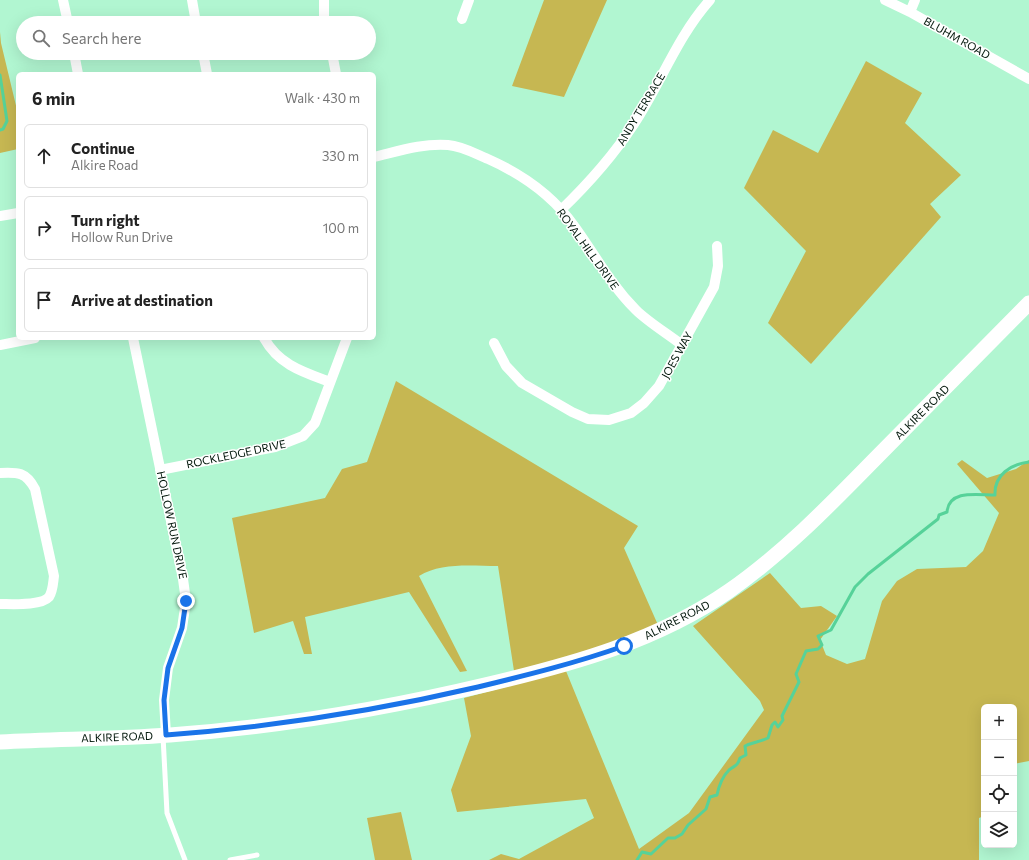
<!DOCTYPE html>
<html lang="en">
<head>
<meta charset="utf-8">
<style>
	:root { --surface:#fff; --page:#f6f6f6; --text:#222; --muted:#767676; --line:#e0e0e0 }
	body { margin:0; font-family:Commissioner,sans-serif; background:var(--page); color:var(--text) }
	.controls { position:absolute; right:12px; bottom:12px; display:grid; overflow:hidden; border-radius:6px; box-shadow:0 4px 16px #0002 }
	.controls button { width:36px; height:36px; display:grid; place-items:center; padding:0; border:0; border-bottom:1px solid var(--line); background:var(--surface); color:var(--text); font:20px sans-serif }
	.stop { position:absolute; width:12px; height:12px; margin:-9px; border:3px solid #1a73e8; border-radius:50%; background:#fff }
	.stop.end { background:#1a73e8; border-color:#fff; box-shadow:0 1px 4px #0008 }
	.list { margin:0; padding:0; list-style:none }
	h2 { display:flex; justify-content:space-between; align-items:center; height:52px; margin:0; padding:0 16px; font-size:17px }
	h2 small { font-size:13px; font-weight:400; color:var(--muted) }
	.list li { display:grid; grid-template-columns:26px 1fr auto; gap:12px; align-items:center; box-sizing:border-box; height:64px; margin:0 8px 8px; padding:0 8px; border:1px solid var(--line); border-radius:6px }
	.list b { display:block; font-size:15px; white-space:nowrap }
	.list p { margin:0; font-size:13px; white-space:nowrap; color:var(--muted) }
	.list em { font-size:13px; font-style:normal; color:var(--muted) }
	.icon { flex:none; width:22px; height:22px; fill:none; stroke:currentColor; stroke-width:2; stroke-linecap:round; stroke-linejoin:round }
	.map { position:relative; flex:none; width:1029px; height:860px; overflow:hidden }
	.search { position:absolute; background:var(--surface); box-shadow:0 4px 16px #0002; left:16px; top:16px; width:360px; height:44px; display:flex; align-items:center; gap:10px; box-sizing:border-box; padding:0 14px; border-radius:22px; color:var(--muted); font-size:15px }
	.panel { position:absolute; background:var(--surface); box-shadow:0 4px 16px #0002; left:16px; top:72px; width:360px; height:268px; border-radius:6px }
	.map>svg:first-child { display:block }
</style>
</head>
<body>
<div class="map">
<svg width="1029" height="860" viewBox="0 0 1029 860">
	<rect width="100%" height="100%" fill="#b1f6d1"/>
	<path fill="#c6b752" d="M544 0H607L564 97 512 86Z
		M0 32 1 43 18 114V149L0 153Z
		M866 61 922 93 905 123 961 175 930 204 941 217 811 364 768 323 806 251 744 188 773 130 818 153Z
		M396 381 638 526 624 548 658 625 593 651 514 671 498 566C472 566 441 562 419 576L467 671 460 672 409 592 305 617 312 654H304L293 621 254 633 232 518 325 498 342 469 367 462Z
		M962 460 987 478 1016 469 1029 460V761L1014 764V707H984V816L979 818V860H489L501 854 519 859 594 818 586 799 457 812 451 790 471 736 464 698 566 671 639 849 689 813 764 710 760 701 693 626 770 573 801 608 821 606 837 616 820 640 826 655 847 664 865 659 882 601 897 581 917 569 966 567 983 551 999 513 957 464Z
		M401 812 412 860H375L367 818Z"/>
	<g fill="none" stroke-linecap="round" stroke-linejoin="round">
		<path stroke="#56d299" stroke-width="3" d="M0 75 7 121 3 129 0 130
			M637 860 642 852 651 854 668 838H675L682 834 688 825 706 809 710 797 717 795C719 785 722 777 729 770 735 765 737 767 740 758L746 755 745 746C753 742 760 742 768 738L772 725 775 722 778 727 783 720 782 716 799 682 796 674 806 651 818 649 822 645 818 636 831 630 855 587 868 574 938 519 939 515 947 512C949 489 978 495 995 495 994 475 1011 464 1029 462"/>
		<path stroke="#fff" stroke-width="5" d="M163 736 167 813 185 860
			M230 860 257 855"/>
		<path stroke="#fff" stroke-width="10" d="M63 0 68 23
			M192 0 196 23
			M324 0V16L325 23
			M885 0 910 12 1029 79
			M910 12 915 0
			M462 19 469 0
			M74 53 78 74
			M203 53 207 74
			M332 53 336 74
			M374 157C399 151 423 143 448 145 462 146 476 154 488 159 522 174 554 197 575 227 596 256 610 284 636 310 648 322 668 334 682 345
			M561 210C588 184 613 156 634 124 661 83 677 37 710 0
			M0 216 18 213
			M133 338 183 579 186 601 182 628 168 668 164 700 166 735
			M264 338C279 365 303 372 330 382
			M494 343 506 366 522 383 572 412 588 419 609 420 631 413 644 403 659 386 714 287 718 266 717 246
			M0 345 35 338
			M160 470 275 447 303 436 315 423 347 338
			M0 473C18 472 26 472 35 489L54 576C53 583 53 591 49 597 41 606 12 604 0 604"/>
		<path stroke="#fff" stroke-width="15" d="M0 742C57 739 114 739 170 735 278 727 384 709 489 684 573 664 657 641 729 591 782 554 827 508 872 462 925 409 977 356 1029 303"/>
	</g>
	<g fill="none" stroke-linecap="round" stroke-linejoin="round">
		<path stroke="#1a73e8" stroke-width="5" d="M186 601 182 628 168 668 164 700 166 735C272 727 375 711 478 687 527 675 576 663 624 646"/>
	</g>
	<g text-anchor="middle" stroke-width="3" stroke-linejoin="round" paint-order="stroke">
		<g font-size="11" fill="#00160a" stroke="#fff">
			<text transform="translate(957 38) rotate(29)" y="4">BLUHM ROAD</text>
			<text transform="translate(641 109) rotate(-59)" y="4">ANDY TERRACE</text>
			<text transform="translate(588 249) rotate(54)" y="4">ROYAL HILL DRIVE</text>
			<text transform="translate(677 355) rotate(-61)" y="4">JOES WAY</text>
			<text transform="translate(922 412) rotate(-45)" y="4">ALKIRE ROAD</text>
			<text transform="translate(236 454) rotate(-12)" y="4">ROCKLEDGE DRIVE</text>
			<text transform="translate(172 525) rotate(78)" y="4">HOLLOW RUN DRIVE</text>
			<text transform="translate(677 620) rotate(-27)" y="4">ALKIRE ROAD</text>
			<text transform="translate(117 737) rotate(-2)" y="4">ALKIRE ROAD</text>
		</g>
	</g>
</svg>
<div class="controls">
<button>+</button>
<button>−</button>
<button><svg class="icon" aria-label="locate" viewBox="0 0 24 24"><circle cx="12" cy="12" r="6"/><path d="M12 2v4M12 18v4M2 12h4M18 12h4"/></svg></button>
<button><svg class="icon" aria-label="layers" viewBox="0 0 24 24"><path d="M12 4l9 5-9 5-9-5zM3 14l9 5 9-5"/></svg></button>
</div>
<div class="stop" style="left:624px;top:646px"></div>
<div class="stop end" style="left:186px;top:601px"></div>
<div class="search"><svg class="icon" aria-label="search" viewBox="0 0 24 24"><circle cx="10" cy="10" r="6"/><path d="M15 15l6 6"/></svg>Search here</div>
<section class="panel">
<h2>6 min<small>Walk · 430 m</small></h2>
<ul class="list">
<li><svg class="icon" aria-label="ahead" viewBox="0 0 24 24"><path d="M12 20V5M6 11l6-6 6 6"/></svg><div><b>Continue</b><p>Alkire Road</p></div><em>330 m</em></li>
<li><svg class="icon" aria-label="right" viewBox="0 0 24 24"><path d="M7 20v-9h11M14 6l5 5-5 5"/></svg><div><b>Turn right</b><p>Hollow Run Drive</p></div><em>100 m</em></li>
<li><svg class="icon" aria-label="arrive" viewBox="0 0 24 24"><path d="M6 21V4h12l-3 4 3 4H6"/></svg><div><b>Arrive at destination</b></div></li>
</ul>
</section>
</div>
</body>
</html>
